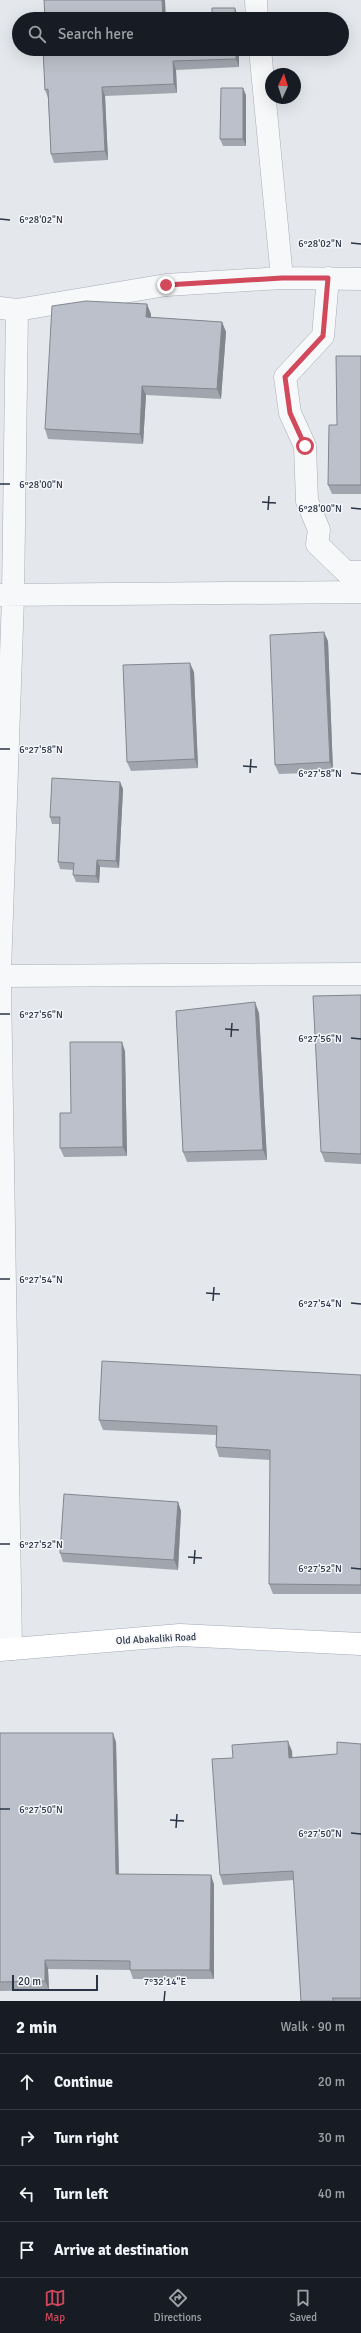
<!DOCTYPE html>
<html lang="en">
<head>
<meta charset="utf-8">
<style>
	:root { --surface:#171b24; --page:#242831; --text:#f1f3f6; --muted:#9ea1a6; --line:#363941; --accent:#d1495b }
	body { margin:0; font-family:Signika,sans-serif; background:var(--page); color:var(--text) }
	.compass { position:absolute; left:265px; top:68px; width:36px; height:36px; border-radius:50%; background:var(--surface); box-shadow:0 4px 16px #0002; rotate:4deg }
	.scale { position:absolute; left:12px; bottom:10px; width:86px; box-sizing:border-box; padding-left:4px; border:2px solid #2b3445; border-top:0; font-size:11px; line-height:14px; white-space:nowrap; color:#2b3445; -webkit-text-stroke:3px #f4f6f9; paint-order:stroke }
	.stop { position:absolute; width:12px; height:12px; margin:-9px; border:3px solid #d1495b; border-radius:50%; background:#fff }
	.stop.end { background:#d1495b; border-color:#fff; box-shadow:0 1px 4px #0008 }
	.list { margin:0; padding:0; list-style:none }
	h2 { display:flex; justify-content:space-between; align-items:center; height:52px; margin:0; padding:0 16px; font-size:17px }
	h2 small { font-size:13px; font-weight:400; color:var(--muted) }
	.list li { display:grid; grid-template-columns:26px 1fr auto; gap:12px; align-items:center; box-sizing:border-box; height:56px; padding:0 16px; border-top:1px solid var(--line) }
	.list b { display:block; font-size:15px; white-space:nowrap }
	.list em { font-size:13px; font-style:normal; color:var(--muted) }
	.icon { flex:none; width:22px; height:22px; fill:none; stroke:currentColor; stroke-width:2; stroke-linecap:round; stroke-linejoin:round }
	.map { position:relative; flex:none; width:361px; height:2001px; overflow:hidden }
	.search { position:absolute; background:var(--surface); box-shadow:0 4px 16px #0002; left:12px; right:12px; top:12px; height:44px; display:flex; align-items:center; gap:10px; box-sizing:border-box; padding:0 14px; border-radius:22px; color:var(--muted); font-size:15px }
	.sheet { height:276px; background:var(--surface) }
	nav { display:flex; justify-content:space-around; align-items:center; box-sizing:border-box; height:56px; border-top:1px solid var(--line); background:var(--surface); font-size:11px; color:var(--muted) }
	nav a { display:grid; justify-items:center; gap:2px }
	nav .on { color:var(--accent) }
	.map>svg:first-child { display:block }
</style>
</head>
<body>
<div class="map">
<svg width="361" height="2001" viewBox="0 0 361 2001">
	<rect width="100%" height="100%" fill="#e4e7ec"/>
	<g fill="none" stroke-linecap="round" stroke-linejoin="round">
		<g stroke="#a9aeb7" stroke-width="23">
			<path id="minor" d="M256 0 257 19
				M260 49 282 278
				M328 278 323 336 285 377 290 413 305 446 307 501 319 530 317 544 346 572H361
				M0 308 17 310 166 285 282 278 361 279
				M0 595 361 592
				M0 971 13 597 17 310
				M0 976 361 974
				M0 986 11 1649"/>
		</g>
		<g stroke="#a3abb8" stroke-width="23">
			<path id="major" d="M0 1650 180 1635 361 1644"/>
		</g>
		<use href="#minor" stroke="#f7f8fa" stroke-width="22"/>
		<use href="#major" stroke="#fff" stroke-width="22"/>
	</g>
	<path fill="#a1a5ae" d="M43 49H239V67L176 70 177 93 105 96 108 160 54 163 51 154 48 98 45 90Z
		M246 95V146H223L220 139Z
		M151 314 150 317 222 322 226 332 221 399 146 395 143 444 48 439 45 429Z
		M361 356V494H332L328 485Z
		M328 641 333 772 279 774 275 765Z
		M194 672 198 768 131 771 127 762Z
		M120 782 123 789 119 868 100 867 99 883 76 882 73 875V870L60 869 58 862 60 824H52L50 817Z
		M361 995V1164L325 1162 321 1152Z
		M259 1013 267 1160 187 1162 183 1152Z
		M125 1051 127 1156 64 1157 60 1148 71 1113Z
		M361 1375V1594H273L269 1584 270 1460 219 1457 216 1447V1435L103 1430 99 1420Z
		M178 1502 181 1511 178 1570 63 1562 60 1553Z
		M0 1733 116 1742 119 1874 214 1884V1979H133L130 1970 48 1969 49 1990 0 1991Z
		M361 1744V2001H301L294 1880 223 1885 220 1875 233 1758 292 1751V1757L337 1754Z"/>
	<path fill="#83868d" d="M162 0H165L166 19H163Z
		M235 8 238 17V19H235Z
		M236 49H239V67L236 59Z
		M173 61 176 70 177 93 174 84Z
		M102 87 105 96 108 160 105 151Z
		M243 88 246 95V146L243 139Z
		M147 304 151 314 150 327 146 317Z
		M222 322 226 332 221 399 217 389Z
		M142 386 146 395 143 444 140 434Z
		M324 632 328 641 333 772 330 762Z
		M190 663 194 672 198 768 195 759Z
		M120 782 123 789 119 868 116 861Z
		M97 860 100 867 99 883 96 876Z
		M255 1002 259 1013 267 1160 263 1150Z
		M122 1042 125 1051 127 1156 123 1147Z
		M178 1502 181 1511 178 1570 174 1560Z
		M113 1733 116 1742 119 1882 116 1874Z
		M288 1741 292 1751 293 1767 289 1758Z
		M211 1875 214 1884V1979L210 1970Z
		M45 1960 48 1969 49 1990 45 1981Z"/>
	<path fill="#bbc0ca" stroke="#83868d" d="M44 0H162L163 19H45Z
		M212 8H235V19H212Z
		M43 49H236V59L173 61 174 84 102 87 105 151 51 154 48 89 45 90Z
		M221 88H243V139H220Z
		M86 301 147 304 146 317 222 322 217 389 142 386 140 434 45 429 52 306Z
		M336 356H361V485H328L329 425H337Z
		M324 632 330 762 275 765 270 635Z
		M190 663 195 759 127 762 123 665Z
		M52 778 120 782 116 861 97 860 96 876 73 875 74 863 58 862 60 817H50Z
		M361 995V1154L321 1152 313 996Z
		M255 1002 263 1150 183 1152 176 1011Z
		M70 1042H122L123 1147 60 1148V1113H71Z
		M102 1361 361 1375V1585L269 1584 270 1450 216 1447 217 1426 99 1420Z
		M64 1494 178 1502 174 1560 60 1553Z
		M0 1733H113L116 1874 211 1875 210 1970H130V1961L45 1960V1981L0 1982Z
		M288 1741 289 1758 337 1754V1742L361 1744V1998H332L334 2001H301L293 1871 220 1875 212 1759 233 1758 232 1745Z"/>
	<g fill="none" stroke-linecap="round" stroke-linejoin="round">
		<path stroke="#d1495b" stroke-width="5" d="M166 285 282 278H328L323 336 285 377 290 413 305 446"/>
	</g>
	<path fill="none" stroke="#2b3445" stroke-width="1.5" d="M0 219 10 220M351 243 361 244M0 484H10M262 502 276 503M351 508 361 509M268 510 269 496M0 749H10M243 766 257 767M250 773 251 759M351 773 361 774M0 1014H10M225 1029 239 1030M231 1037 232 1023M351 1038 361 1039M0 1279H10M206 1293 220 1294M213 1301 214 1287M351 1303 361 1304M0 1544H10M188 1557 202 1558M194 1564 195 1550M351 1568 361 1569M0 1809H10M170 1820 184 1821M176 1828 177 1814M351 1833 361 1834M164 2001 165 1991"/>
	<g text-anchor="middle" stroke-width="3" stroke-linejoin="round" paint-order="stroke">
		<g font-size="10" fill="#2b3445" stroke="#f4f6f9">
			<text transform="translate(156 1638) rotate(-3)" y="4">Old Abakaliki Road</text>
		</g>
	</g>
	<g font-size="10" text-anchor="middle" fill="#2b3445" stroke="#f4f6f9" stroke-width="3" stroke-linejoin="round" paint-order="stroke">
		<text x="41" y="223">6°28'02"N</text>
		<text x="320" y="247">6°28'02"N</text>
		<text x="41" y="488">6°28'00"N</text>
		<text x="320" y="512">6°28'00"N</text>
		<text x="41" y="753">6°27'58"N</text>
		<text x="320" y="777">6°27'58"N</text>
		<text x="41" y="1018">6°27'56"N</text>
		<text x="320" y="1042">6°27'56"N</text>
		<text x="41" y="1283">6°27'54"N</text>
		<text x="320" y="1307">6°27'54"N</text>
		<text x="41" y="1548">6°27'52"N</text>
		<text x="320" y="1572">6°27'52"N</text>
		<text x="41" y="1813">6°27'50"N</text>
		<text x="320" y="1837">6°27'50"N</text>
		<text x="165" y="1985">7°32'14"E</text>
	</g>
</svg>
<svg class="compass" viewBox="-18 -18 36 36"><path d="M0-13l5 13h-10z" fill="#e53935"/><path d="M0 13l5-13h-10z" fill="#9ea1a6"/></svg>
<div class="scale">20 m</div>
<div class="stop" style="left:305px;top:446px"></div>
<div class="stop end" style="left:166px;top:285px"></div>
<div class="search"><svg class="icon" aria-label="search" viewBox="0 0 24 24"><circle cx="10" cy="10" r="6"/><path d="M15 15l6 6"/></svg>Search here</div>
</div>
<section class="sheet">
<h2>2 min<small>Walk · 90 m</small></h2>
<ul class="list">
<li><svg class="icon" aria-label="ahead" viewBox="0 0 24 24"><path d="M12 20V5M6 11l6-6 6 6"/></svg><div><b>Continue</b></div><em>20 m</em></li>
<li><svg class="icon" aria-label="right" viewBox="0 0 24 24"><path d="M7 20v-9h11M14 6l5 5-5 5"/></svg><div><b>Turn right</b></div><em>30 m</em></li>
<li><svg class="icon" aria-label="left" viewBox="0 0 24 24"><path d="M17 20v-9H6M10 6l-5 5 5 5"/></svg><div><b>Turn left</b></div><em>40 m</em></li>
<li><svg class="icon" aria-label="arrive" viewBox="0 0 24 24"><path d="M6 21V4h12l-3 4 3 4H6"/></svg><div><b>Arrive at destination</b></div></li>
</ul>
</section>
<nav>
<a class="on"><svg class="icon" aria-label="map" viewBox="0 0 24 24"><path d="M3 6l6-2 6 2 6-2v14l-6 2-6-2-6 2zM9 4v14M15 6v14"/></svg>Map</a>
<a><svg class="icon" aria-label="directions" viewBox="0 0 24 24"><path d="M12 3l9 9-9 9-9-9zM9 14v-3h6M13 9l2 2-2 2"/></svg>Directions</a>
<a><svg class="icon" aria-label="saved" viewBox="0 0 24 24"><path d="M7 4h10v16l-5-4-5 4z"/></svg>Saved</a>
</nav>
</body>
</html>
